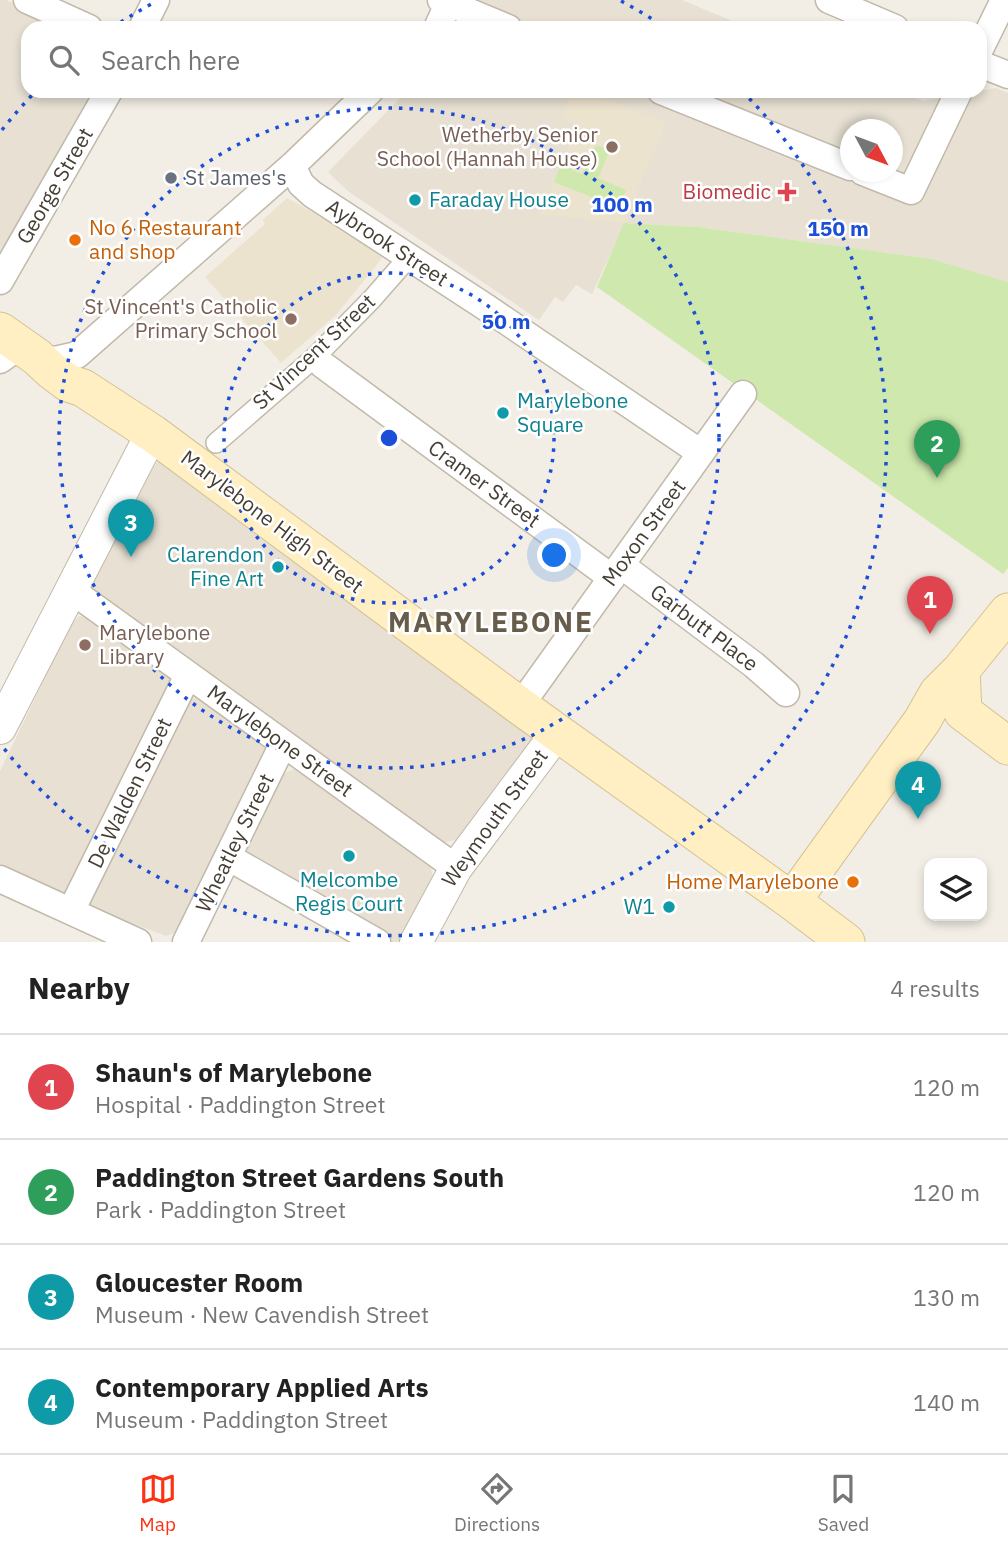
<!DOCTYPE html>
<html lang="en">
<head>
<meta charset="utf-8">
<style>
	:root { --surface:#fff; --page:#f2f2f2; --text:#222; --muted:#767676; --line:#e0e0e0; --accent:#fc3212 }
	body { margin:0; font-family:"IBM Plex Sans",sans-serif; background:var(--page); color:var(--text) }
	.controls { position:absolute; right:21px; bottom:21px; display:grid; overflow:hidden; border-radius:14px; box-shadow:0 4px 10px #0003 }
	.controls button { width:63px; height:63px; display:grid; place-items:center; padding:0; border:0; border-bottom:2px solid var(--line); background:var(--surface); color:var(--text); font:35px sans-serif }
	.compass { position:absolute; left:840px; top:119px; width:63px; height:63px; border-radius:50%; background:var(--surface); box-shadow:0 4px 10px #0003; rotate:131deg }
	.you { position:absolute; left:555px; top:556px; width:24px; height:24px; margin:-18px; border:5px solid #fff; border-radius:50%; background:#1a73e8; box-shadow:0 0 0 10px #1a73e833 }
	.badge { display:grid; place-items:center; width:46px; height:46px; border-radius:50%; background:var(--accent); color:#fff; font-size:23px; font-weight:700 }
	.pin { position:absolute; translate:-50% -58px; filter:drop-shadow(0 2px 4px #0008) }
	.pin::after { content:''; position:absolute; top:37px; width:24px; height:21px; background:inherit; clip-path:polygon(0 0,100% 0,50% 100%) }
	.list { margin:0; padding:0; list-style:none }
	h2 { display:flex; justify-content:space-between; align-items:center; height:91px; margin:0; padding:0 28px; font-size:30px }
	h2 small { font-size:23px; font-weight:400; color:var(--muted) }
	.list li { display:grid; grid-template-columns:46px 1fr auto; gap:21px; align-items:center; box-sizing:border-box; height:105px; padding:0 28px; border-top:2px solid var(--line) }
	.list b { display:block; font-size:26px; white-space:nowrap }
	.list p { margin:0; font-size:23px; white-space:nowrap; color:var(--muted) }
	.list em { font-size:23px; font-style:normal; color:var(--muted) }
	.icon { flex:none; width:38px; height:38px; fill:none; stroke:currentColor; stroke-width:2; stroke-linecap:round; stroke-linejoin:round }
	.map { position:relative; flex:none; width:1008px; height:942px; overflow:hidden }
	.search { position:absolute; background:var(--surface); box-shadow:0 4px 10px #0003; left:21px; right:21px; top:21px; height:77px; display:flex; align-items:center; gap:18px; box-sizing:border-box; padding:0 24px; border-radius:21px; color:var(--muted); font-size:26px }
	.sheet { height:511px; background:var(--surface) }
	nav { display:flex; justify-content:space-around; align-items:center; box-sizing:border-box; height:98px; border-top:2px solid var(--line); background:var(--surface); font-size:19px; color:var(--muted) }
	nav a { display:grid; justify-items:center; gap:4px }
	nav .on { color:var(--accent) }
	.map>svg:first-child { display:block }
</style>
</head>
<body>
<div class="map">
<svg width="1008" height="942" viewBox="0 0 1008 942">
	<rect width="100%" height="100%" fill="#f3eee5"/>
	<path fill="#e7e0d3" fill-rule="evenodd" d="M0 0H6L68 28H28V91H93L57 161 0 251Z
		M476 0H682L749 28H464Z
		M996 88 1008 93V282L932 259 697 227 625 223 592 294 576 285 563 302 555 297 539 320 349 192 328 172 407 91H899L923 101ZM850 130H892V172H850Z
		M164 460 536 737 457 840 444 842 438 840 93 591V582L154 467 158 461Z
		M79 616 84 617 172 680 67 895 61 894 0 865V771L70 626Z
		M193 698H196L261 743 266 750 174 933 166 936 94 909 89 903 188 700Z
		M294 769 299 770 431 868 433 877 401 942H389L243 852 283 774Z"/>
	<path fill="#ece3ce" d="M572 91H585L666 123 624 223 541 214 577 125 561 118Z
		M287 198 327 220 383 257 337 314 281 363 205 277 265 224 263 220Z"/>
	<path fill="#cee8ad" d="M598 146 605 148 608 155 598 178 626 190 619 208 554 182 564 158 574 162 571 170 582 174 593 148Z
		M624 223 697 227 932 259 1008 282V568L1003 574 597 287Z"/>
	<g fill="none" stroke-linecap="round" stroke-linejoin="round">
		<g stroke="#c1b9aa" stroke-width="22">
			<path id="pedestrian" d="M216 443 314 358 372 299 408 258"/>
		</g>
		<g stroke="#c1b9aa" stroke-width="29">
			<path id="minor" d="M27 0 89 28
				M441 0 508 28
				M829 0 895 28
				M142 28 156 0
				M437 28 450 0
				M980 49 1004 0
				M980 64 1008 75
				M661 91 850 167
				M292 166 301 184 312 194 484 306 701 453
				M863 172 911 191 959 91
				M0 281 109 91
				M37 357 55 360 77 355 292 166 370 91
				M0 360 21 345
				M323 365 612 578
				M621 565 754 665 786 693
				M71 590 456 868
				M520 706 743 394
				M228 857 377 942
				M0 879 138 942
				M71 911 188 675
				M186 942 283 744"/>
		</g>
		<g stroke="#c1b9aa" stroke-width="34">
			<path id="tertiary" d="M0 728 152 433
				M416 942 456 868 557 733"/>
		</g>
		<g stroke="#d3c294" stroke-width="39">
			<path id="secondary" d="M0 331 37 357 52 371 68 383 83 388 152 433 520 706 792 901 846 942
				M961 670 963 712 1008 746
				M792 901 922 721 938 693 961 670 1008 612"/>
		</g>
		<use href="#pedestrian" stroke="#fff" stroke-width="19"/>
		<use href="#minor" stroke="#fff" stroke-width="26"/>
		<use href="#tertiary" stroke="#fff" stroke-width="32"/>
		<use href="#secondary" stroke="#ffefc2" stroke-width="37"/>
	</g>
	<g fill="none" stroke="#1d4ed8" stroke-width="3.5" stroke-dasharray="3.5 7">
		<circle cx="389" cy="438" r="165"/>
		<circle cx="389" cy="438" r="330"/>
		<path d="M2 130A495 495 0 0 1 36 91M112 28A495 495 0 0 1 157 1M621 1A495 495 0 0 1 666 28M742 91A495 495 0 1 1 2 746"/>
	</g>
	<g fill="#8d6e63" stroke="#fff" stroke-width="2.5">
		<circle cx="612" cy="147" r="7"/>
		<circle cx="291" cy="319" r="7"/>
		<circle cx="85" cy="645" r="7"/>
	</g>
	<circle fill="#6b7280" stroke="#fff" stroke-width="2.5" cx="171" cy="178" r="7"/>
	<path fill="#e0444e" stroke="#fff" stroke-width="2.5" d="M783.5 181.5h7v7h7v7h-7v7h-7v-7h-7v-7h7z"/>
	<g fill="#0f9aa8" stroke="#fff" stroke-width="2.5">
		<circle cx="415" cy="200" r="7"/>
		<circle cx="503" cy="413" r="7"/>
		<circle cx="278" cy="567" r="7"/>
		<circle cx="349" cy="856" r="7"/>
		<circle cx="669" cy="907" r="7"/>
	</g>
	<g fill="#e8710a" stroke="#fff" stroke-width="2.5">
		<circle cx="75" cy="240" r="7"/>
		<circle cx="853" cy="882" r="7"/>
	</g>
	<g text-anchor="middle" stroke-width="5" stroke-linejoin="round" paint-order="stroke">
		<g font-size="21" fill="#785e54" stroke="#fff" text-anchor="end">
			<text x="598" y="142">Wetherby Senior<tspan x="598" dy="24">School (Hannah House)</tspan></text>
			<text x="277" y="314">St Vincent's Catholic<tspan x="277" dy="24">Primary School</tspan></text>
			<text x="99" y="640" text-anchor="start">Marylebone<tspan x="99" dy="24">Library</tspan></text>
		</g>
		<g font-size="21" fill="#5b616d" stroke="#fff" text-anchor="start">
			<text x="185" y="185">St James's</text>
		</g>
		<g font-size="21" fill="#453e34" stroke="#fff">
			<text transform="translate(55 186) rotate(-60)" y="7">George Street</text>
			<text transform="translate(387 243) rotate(33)" y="7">Aybrook Street</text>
			<text transform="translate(314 352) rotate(-43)" y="7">St Vincent Street</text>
			<text transform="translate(484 484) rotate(36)" y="7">Cramer Street</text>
			<text transform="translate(272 522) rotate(37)" y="7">Marylebone High Street</text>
			<text transform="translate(644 533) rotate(-54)" y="7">Moxon Street</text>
			<text transform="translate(704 628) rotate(37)" y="7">Garbutt Place</text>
			<text transform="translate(280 741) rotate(36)" y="7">Marylebone Street</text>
			<text transform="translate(130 793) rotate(-64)" y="7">De Walden Street</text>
			<text transform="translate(495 818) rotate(-54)" y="7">Weymouth Street</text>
			<text transform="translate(235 843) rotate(-64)" y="7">Wheatley Street</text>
		</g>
		<g font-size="21" fill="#be3a42" stroke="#fff" text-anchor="end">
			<text x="771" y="199">Biomedic</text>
		</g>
		<g font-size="21" fill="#0d838f" stroke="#fff" text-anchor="start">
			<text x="429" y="207">Faraday House</text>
			<text x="517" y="408">Marylebone<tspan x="517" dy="24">Square</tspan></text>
			<text x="264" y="562" text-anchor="end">Clarendon<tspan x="264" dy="24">Fine Art</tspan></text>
			<text x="349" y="887" text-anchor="middle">Melcombe<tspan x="349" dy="24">Regis Court</tspan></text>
			<text x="655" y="914" text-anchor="end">W1</text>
		</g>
		<g font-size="21" fill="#c56008" stroke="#fff" text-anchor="start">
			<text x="89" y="235">No 6 Restaurant<tspan x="89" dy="24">and shop</tspan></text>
			<text x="839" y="889" text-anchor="end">Home Marylebone</text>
		</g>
		<g font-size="28" font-weight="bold" letter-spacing="2" fill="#685c4b" stroke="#fff">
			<text x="491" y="632">MARYLEBONE</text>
		</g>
	</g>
	<circle cx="389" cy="438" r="10" fill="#1d4ed8" stroke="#fff" stroke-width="3.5"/>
	<g font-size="21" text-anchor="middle" font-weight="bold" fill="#1d4ed8" stroke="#fff" stroke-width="5" stroke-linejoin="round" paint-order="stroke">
		<text x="622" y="212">100 m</text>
		<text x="838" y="236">150 m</text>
		<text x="506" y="329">50 m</text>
	</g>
</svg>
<div class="controls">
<button><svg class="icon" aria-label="layers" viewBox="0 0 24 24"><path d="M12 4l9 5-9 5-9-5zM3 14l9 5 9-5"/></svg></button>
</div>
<svg class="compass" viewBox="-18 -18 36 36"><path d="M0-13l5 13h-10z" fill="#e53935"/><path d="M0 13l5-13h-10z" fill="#767676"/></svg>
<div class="you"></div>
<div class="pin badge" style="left:930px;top:634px;background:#e0444e">1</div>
<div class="pin badge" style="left:937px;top:478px;background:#2e9e5b">2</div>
<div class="pin badge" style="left:131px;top:557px;background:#0f9aa8">3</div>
<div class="pin badge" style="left:918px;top:819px;background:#0f9aa8">4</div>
<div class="search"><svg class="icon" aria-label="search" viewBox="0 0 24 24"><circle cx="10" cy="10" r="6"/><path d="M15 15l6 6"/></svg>Search here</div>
</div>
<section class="sheet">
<h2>Nearby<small>4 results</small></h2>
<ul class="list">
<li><span class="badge" style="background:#e0444e">1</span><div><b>Shaun's of Marylebone</b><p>Hospital · Paddington Street</p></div><em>120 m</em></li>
<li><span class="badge" style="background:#2e9e5b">2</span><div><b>Paddington Street Gardens South</b><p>Park · Paddington Street</p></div><em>120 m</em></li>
<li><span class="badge" style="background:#0f9aa8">3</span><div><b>Gloucester Room</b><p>Museum · New Cavendish Street</p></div><em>130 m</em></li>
<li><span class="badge" style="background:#0f9aa8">4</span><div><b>Contemporary Applied Arts</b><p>Museum · Paddington Street</p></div><em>140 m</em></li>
</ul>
</section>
<nav>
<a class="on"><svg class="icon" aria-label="map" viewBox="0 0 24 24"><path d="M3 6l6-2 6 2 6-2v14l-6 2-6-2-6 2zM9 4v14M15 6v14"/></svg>Map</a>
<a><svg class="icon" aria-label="directions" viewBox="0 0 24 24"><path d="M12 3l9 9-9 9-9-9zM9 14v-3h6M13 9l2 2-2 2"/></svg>Directions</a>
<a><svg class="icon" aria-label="saved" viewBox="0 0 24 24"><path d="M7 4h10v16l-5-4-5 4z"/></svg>Saved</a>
</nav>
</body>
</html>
